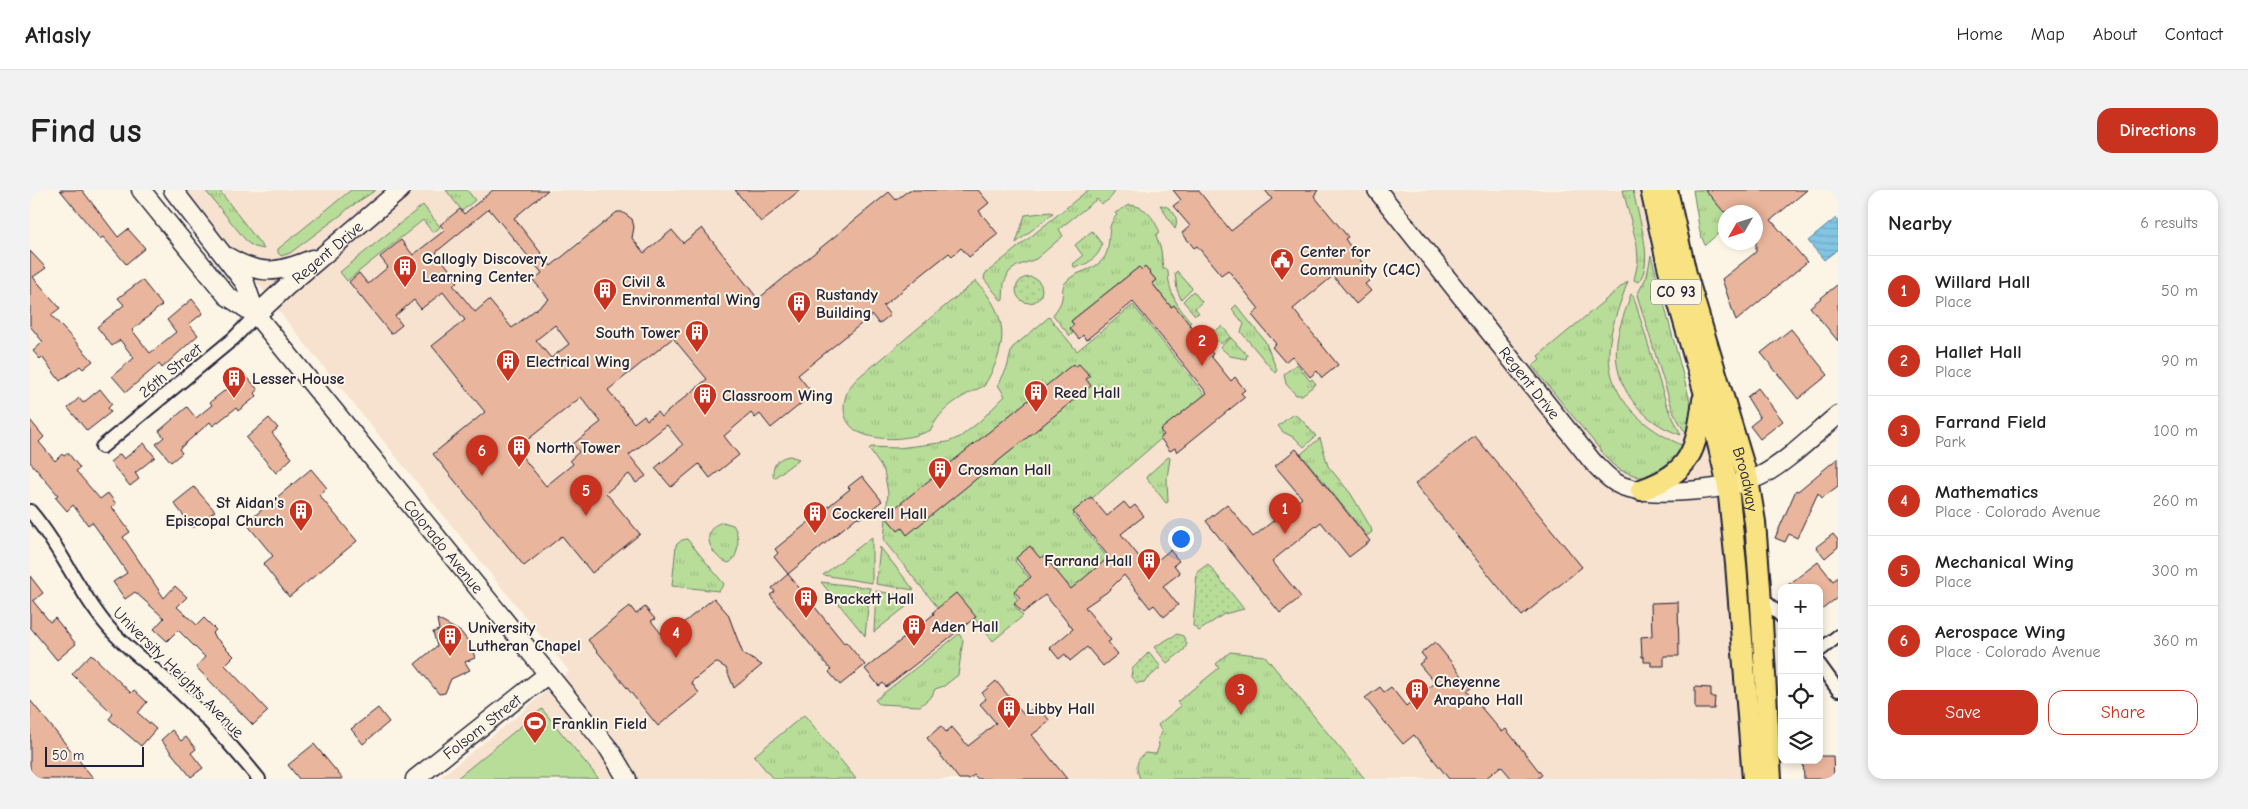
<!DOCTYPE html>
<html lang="en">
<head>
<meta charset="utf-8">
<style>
	:root { --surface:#fff; --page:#f2f2f2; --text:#222; --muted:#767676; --line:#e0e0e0; --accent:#c8321e }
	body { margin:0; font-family:"Comic Neue",sans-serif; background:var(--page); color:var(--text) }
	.controls { position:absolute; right:15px; bottom:15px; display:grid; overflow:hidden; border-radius:10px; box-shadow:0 2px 8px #0003 }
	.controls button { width:45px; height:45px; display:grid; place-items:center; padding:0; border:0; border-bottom:1px solid var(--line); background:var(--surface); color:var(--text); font:25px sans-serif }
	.compass { position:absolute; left:1688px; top:15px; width:45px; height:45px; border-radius:50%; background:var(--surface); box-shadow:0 2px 8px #0003; rotate:231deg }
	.scale { position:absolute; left:15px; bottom:12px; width:99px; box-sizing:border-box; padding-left:5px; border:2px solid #22223b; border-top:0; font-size:14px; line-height:18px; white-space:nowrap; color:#22223b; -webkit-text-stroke:4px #fcf5e5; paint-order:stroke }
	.you { position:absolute; left:1150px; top:348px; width:18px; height:18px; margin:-12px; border:4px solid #fff; border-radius:50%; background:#1a73e8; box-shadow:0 0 0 8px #1a73e833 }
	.badge { display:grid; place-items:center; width:32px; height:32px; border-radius:50%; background:var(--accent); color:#fff; font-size:16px; font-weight:700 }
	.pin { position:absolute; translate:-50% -41px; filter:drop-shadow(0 1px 2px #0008) }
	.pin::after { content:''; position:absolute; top:26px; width:18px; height:15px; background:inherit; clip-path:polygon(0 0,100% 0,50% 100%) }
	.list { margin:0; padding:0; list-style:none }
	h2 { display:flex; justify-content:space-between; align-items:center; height:65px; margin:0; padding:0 20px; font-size:21px }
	h2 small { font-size:16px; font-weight:400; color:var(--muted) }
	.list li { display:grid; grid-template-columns:32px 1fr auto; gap:15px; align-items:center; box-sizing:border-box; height:70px; padding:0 20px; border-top:1px solid var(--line) }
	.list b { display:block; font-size:19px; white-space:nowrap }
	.list p { margin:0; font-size:16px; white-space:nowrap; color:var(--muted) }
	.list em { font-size:16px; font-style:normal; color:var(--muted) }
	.actions { display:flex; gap:10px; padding:15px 20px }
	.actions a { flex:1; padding:11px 0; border:1px solid var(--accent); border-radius:15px; text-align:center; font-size:18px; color:var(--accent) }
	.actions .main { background:var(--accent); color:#fff }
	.icon { flex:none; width:28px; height:28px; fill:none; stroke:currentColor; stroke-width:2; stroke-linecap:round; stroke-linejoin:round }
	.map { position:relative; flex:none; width:1808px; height:589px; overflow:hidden; border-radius:15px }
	header { display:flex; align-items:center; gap:30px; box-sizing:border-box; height:70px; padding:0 25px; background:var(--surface); border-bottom:1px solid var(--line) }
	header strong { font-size:24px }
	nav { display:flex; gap:28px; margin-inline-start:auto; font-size:18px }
	.intro { display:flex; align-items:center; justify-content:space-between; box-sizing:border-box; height:120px; padding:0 30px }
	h1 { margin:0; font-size:35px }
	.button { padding:12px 22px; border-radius:15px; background:var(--accent); color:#fff; font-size:18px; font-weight:700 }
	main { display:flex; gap:30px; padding:0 30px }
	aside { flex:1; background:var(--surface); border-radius:15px; box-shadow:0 2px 8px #0003 }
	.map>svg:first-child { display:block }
</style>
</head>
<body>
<header>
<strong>Atlasly</strong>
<nav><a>Home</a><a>Map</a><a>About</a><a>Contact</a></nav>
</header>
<div class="intro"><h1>Find us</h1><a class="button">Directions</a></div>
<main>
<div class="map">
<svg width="1808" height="589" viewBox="0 0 1808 589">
	<defs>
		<pattern id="grass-tufts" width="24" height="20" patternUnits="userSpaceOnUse" patternTransform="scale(1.25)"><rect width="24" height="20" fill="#b8dd98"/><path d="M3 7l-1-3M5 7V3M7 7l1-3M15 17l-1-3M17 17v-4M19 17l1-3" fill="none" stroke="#9ebd84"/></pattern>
		<pattern id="garden-dots" width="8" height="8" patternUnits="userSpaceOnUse" patternTransform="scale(1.25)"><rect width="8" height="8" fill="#b8dd98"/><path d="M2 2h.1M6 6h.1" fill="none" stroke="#9ebd84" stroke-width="1.8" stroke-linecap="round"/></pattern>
		<pattern id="water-rules" width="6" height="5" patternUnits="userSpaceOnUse" patternTransform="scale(1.25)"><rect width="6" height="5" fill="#82c6e3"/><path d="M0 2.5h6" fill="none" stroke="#70aac4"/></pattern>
	</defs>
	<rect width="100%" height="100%" fill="#fcf5e5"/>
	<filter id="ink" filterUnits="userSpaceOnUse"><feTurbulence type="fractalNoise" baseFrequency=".02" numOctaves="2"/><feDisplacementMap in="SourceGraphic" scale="10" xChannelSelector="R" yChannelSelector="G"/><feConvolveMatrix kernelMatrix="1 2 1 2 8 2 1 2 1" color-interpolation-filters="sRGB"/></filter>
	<g filter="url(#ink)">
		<path fill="#f6e2cf" d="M156 0H1610L1629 105 1664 219 1675 234 1682 268 1696 356 1717 589H408L491 523 539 481 259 134Z"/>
		<path fill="url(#grass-tufts)" stroke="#6d806a" d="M175 0H189L234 59 225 57 218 53Z
			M321 0H346L320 17 311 25 260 63 251 66 248 63V59Z
			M416 0H437L445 10 432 21Z
			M1058 0H1085C1084 6 1077 12 1071 14L1067 9 1029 39 1033 46 1006 69 987 76 979 82 974 93 973 110H971L954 89 955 84Z
			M1593 0H1603C1607 24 1626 73 1608 92L1604 90 1608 72 1607 55Z
			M1663 0H1675L1696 23 1695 38 1675 55 1670 43Z
			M393 15 410 37 403 43 393 30 317 91 310 82Z
			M1099 15C1117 16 1123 28 1130 42L1126 45 1131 60 1133 79H1137L1138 82C1139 104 1147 116 1161 132L1159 134 1141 117 1122 93 1126 90 1116 78 1112 80 1109 77 1041 131 1044 135 1040 138 1043 143 1040 146 1023 125C1027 119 1031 115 1032 108 1033 103 1032 97 1035 93 1045 80 1064 82 1074 68 1083 54 1074 37 1087 25L1085 23Z
			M1130 15C1142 16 1150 28 1145 39Z
			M1021 22 1023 23 986 53 995 25Z
			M1062 41 1072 54C1070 66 1056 77 1044 77L1043 74 1053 66 1045 55Z
			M1621 65 1665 230 1661 246 1653 239 1643 221 1607 105 1617 86Z
			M1147 81 1162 98 1151 109 1147 100 1145 83Z
			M946 91C979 127 979 154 954 196 932 206 911 217 901 240 881 249 854 252 833 244 813 237 809 215 820 197 829 184 843 177 854 167 884 141 915 116 946 91Z
			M1598 91C1590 114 1580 137 1579 161 1577 209 1616 240 1656 257L1647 271 1619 287H1609L1590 280 1581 273 1502 176 1510 169 1508 166Z
			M1163 101 1172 112 1165 118 1169 123 1165 125 1153 111Z
			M1601 104 1603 105 1636 213 1651 245C1611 232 1581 195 1587 152 1589 135 1596 120 1601 104Z
			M1103 115 1176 206 1130 243 1133 247 1043 325 1079 370 1040 401 1000 359 985 371 1001 390 984 404 989 411 984 415 993 426 963 451 926 406 909 419 854 351 858 303 854 281 839 259 841 257 868 258 918 252 930 247 949 232 975 206 968 195 977 178 982 158 1019 127 1047 161Z
			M1206 115 1235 151 1247 180 1245 183 1211 142 1214 134 1202 119Z
			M1192 136 1201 147 1190 154 1177 140 1181 137 1185 141Z
			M1201 148 1217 165 1216 169 1200 166 1190 157Z
			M1267 174 1280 191 1282 189 1286 194 1272 205H1266L1256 194 1254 184Z
			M1263 224 1271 229 1286 246 1274 257 1265 248 1253 242 1248 236Z
			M1290 248 1298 276 1321 304 1341 338 1342 342 1337 346 1271 264Z
			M760 266 769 269 744 288C740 276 749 267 760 266Z
			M1138 267 1140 268 1137 288 1138 312 1136 313 1116 287Z
			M693 332 703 335C710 344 710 367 699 373 680 368 668 338 693 332Z
			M842 347V393L793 385Z
			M657 349 694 394 689 401 642 396 646 355 652 350Z
			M850 357 884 400 846 394Z
			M791 392 840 398 835 446Z
			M846 401 887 408 844 442Z
			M929 444 933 450 928 485 914 496 905 499 902 506 890 516 849 514 845 510Z
			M1200 462 1235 466 1335 589H1110C1106 578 1105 571 1115 563L1126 564 1129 556 1128 548 1132 542 1128 535 1151 516 1147 512 1189 478 1186 474Z
			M774 525 777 528 826 589H743L724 566Z"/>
		<path fill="url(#garden-dots)" stroke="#6d806a" d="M986 100a13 13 0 1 1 26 0a13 13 0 1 1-26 0Z
			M1178 374 1214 419 1194 424 1169 441 1163 436 1167 382Z
			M1147 444 1153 446 1157 454 1154 460 1137 473 1124 457Z
			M1119 462 1131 477 1114 492 1107 493 1101 487 1102 479Z"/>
		<path fill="#b8dd98" stroke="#6d806a" d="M512 519 569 589H426Z"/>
		<path fill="url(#water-rules)" stroke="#5c84a0" d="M1806 28 1808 31V59L1794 70 1778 51Z"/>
		<path fill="#e9b59c" stroke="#22223b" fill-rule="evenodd" d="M30 0H52L88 47 98 39 115 58 96 74 73 47 70 49Z
			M463 0H518L484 28 521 76 587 22H592L602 29 604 37 602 48 614 63 642 40 653 53 672 38 728 109 859 2 866 10 879 0H948L959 13 949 21 968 44 939 67 931 58 922 66 919 63 853 116 860 125 849 134 842 125 768 185 783 204 741 238 730 224 725 228 721 223 694 246 709 265 680 288 669 274 641 297 625 278 653 255 637 235 599 265 616 286 606 293 599 284 576 303 610 344 562 383 532 346 494 376 403 264 455 222 402 156 435 130 413 102 391 119 384 110 365 126 372 135 361 144 319 92 329 83 338 94 358 77 350 67 371 50 383 65 415 40 410 35 430 19 434 24ZM459 19 512 83 503 90 519 109 482 138 459 110 445 122 423 95 428 91 406 62ZM525 135 539 154 521 168 506 150ZM643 148 677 189 631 227 627 222 617 230 614 225 604 233 578 200ZM551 207 571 232 543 254 549 262 540 270 543 274 516 296 486 259Z
			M705 0H770L731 32Z
			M1143 0H1168L1201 41 1242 9 1235 0H1288L1284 6 1318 47 1315 49 1343 88 1335 94 1341 101 1326 114 1303 86 1263 119 1308 175 1292 188 1287 181 1280 187 1262 166 1255 172 1242 157 1246 154 1222 125 1229 119 1198 80 1191 85 1167 56 1164 58 1152 43 1160 36 1143 16 1151 10Z
			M1675 0H1777L1741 30 1777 72 1706 131 1692 89 1726 62V22H1694Z
			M0 61 16 78 3 87 30 118 21 125 63 171 53 179 50 176 30 191 12 167 10 169 3 161 13 152 0 136Z
			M1109 77 1112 80 1115 77 1126 90 1122 93 1141 117 1144 115 1183 164 1181 166 1201 191 1205 187 1215 200 1211 203 1215 207 1147 262 1145 258 1140 261 1130 248 1134 245 1130 240 1177 203 1103 112 1056 150 1053 145 1049 149 1040 138 1044 135 1041 131Z
			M112 90 132 115 102 140 120 163 146 142 137 130 162 109 173 123 159 134 168 145 132 178 129 174 96 202 82 186 104 168 90 150 82 156 67 137 94 115 88 108Z
			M1808 94V151L1780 117Z
			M1761 139 1798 185 1768 209 1731 163Z
			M1043 174 1045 177 1049 174 1060 186 1056 189 1061 196 877 345 872 338 868 341 855 326Z
			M218 188 228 200 225 203 227 206 208 221 206 218 183 236 180 232 149 259 152 263 141 272 126 254 134 247 129 241 157 217 166 228 182 215 180 212 203 194 207 198Z
			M1728 198 1753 231 1730 249 1720 236 1730 228 1717 207Z
			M70 199 82 214 78 218 81 222 57 241 38 218 49 208 53 213Z
			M239 228 248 238 242 243 262 268 246 283 216 248Z
			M0 230 14 247 9 252 25 271 32 264 34 266 38 263 50 278 46 281 70 309 78 303 86 314 82 317 100 342 93 347 134 408 145 396 157 407 147 417 167 435 174 428 186 440 182 444 204 466 195 475 238 521 223 535 166 477 175 467 148 440 137 451 124 439 134 428 105 402 95 409 83 392 97 383 82 360 62 332 58 335 43 315 37 321 25 307 28 305 0 272Z
			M1445 246 1552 377 1492 426 1385 294Z
			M114 253 125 267 105 283 109 289 100 296 80 272 90 264 94 269Z
			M1266 259 1340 351 1319 367 1291 332 1242 371 1271 407 1250 423 1176 331 1197 314 1223 347 1272 308 1245 276Z
			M1808 268V296L1792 308 1788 303 1767 348 1759 344 1755 352 1745 348 1766 300 1768 301Z
			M281 279 297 298 289 305 327 351 259 407 233 374 243 366 216 333Z
			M832 286 852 311 829 329 827 327 758 384 744 367 748 363 745 359 820 299 818 297Z
			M164 297 185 321 163 338 144 313Z
			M1061 307 1077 326 1094 312 1100 319 1105 315 1114 326 1091 344 1118 378 1140 360 1149 371 1144 375 1150 383 1133 396 1148 415 1134 427 1124 415 1120 418 1094 385 1077 402 1055 417 1081 450 1078 452 1088 464 1073 476 1057 457 1040 471 1035 464 1029 469 1020 458 1043 439 1015 405 993 423 984 413 990 408 984 401 1001 387 986 368 1000 356 1010 368 1014 366 1041 399 1079 367 1043 322Z
			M1803 344 1808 350V357L1795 368 1786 357Z
			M1788 372 1803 391 1808 387V407L1789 422V398H1754Z
			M758 384 814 453 816 452 835 475 810 495 799 482 801 480 740 405 745 402 742 398Z
			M0 386 13 403 3 411 20 432 25 428 46 454 27 470 0 437Z
			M926 403 946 427 856 497 853 493 849 496 835 479 904 424 903 422Z
			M684 408 698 424 713 464 732 475 704 498 696 478 686 472 661 492 669 503 628 536 558 450 600 416 606 424 615 417 625 429 621 431 635 448Z
			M1648 412 1649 466H1634V476H1621V472H1614V467H1612L1611 447 1622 446 1621 413Z
			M407 429 431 442 441 455 445 468 435 472 440 480 421 489 415 503 409 504 385 474 407 456 403 442 409 440Z
			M1405 452 1442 498 1437 501 1472 542 1476 539 1512 585 1507 589H1482L1471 576 1455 589H1419L1384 545 1373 554 1335 508 1350 497 1354 502 1361 497 1376 516 1405 493 1389 474 1396 469 1391 463Z
			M61 464 101 503 104 500 117 512 108 523 126 539 111 556 79 529 83 524 42 484Z
			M966 491 994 525 1007 515 1020 531 1002 545 1037 589H948L944 585 939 589H929L897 548 911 536 916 542 922 537 938 556 952 545 966 533 950 514 956 509 952 503Z
			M1665 497 1681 498V507H1685L1684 519H1665Z
			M0 510 64 589H4L0 584Z
			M348 518 359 532 333 554 321 539Z
			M142 540 151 551 156 547 166 559 161 563 173 578 161 587 131 550Z
			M284 554 313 589H269L258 575Z
			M1789 566H1803L1804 589H1774L1773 570H1789Z"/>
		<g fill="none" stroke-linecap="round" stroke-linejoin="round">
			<g stroke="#22223b" stroke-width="16">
				<path id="street" d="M72 257 204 148 226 125
					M0 321C31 357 48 402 79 438 97 459 120 475 141 494 173 523 202 556 229 589
					M1731 407 1752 427
					M1789 461 1808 446
					M1789 474 1808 500"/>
			</g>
			<g stroke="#22223b" stroke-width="21">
				<g id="secondary">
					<path id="s1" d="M111 0 197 106 226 125 231 131 579 559 597 589"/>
					<path d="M143 0 215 93 226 125"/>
					<path id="s2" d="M1347 0 1562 271C1572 281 1582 293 1595 297 1627 307 1700 300 1730 286 1755 274 1786 243 1808 225"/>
					<path d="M198 67C230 86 248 83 282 69"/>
					<path id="s3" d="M226 125 256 97 370 0"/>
					<path id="s4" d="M385 589 518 484"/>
				</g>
			</g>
			<g stroke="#22223b" stroke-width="24">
				<g id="primary">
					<path d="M1621 0 1638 76 1683 232 1698 296 1706 374 1723 589"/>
					<path id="s5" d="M1637 0 1656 84 1718 290 1725 332 1730 397 1741 589"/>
					<path d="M1611 300C1662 282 1666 260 1673 210"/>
				</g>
			</g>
			<use href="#street" stroke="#fcf5e5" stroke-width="12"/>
			<use href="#secondary" stroke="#fcf5e5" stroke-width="18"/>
			<use href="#primary" stroke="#f8e281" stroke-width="20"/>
		</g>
	</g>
	<defs>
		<g id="civic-pin" transform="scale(1.25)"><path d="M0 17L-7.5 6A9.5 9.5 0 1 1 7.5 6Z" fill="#c8321e" stroke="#fcf5e5"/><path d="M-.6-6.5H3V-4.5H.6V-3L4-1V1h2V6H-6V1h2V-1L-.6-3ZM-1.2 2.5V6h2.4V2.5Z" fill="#fff"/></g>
		<g id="building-pin" transform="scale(1.25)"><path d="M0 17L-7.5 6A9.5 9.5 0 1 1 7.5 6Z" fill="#c8321e" stroke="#fcf5e5"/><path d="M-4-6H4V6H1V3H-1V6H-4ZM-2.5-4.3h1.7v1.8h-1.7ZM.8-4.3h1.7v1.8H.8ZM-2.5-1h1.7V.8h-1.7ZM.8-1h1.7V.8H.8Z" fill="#fff"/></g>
		<g id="stadium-pin" transform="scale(1.25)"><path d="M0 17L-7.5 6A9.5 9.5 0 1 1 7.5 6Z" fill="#c8321e" stroke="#fcf5e5"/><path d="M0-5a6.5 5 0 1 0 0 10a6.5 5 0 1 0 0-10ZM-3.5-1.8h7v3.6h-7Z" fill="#fff"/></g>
	</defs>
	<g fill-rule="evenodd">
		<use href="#civic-pin" x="1252" y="70"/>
		<use href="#building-pin" x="375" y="77"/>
		<use href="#building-pin" x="575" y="100"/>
		<use href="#building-pin" x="769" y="113"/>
		<use href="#building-pin" x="667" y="142"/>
		<use href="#building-pin" x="478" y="171"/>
		<use href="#building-pin" x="204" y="188"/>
		<use href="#building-pin" x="1006" y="202"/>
		<use href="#building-pin" x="675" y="205"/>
		<use href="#building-pin" x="489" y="257"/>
		<use href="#building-pin" x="910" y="279"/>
		<use href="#building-pin" x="271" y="321"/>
		<use href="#building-pin" x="785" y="323"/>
		<use href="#building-pin" x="1119" y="370"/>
		<use href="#building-pin" x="776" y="408"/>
		<use href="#building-pin" x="884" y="436"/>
		<use href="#building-pin" x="420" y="446"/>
		<use href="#building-pin" x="1387" y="500"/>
		<use href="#building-pin" x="979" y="518"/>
		<use href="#stadium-pin" x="505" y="533"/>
	</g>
	<g text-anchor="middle" stroke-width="4" stroke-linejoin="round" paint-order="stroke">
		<rect fill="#fcf5e5" stroke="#63616e" stroke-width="1" x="1621" y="89.5" width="50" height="25" rx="4"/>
		<g font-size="15" font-weight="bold" fill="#22223b">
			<text x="1646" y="107">CO 93</text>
		</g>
		<g font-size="16" font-weight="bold" fill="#22223b" stroke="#fcf5e5" text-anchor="start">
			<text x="1270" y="67">Center for<tspan x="1270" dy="18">Community (C4C)</tspan></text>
			<text x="392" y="74">Gallogly Discovery<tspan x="392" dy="18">Learning Center</tspan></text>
			<text x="592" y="97">Civil &amp;<tspan x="592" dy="18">Environmental Wing</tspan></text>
			<text x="786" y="110">Rustandy<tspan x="786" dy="18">Building</tspan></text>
			<text x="650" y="148" text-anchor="end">South Tower</text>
			<text x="496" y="177">Electrical Wing</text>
			<text x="222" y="194">Lesser House</text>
			<text x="1024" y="208">Reed Hall</text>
			<text x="692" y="211">Classroom Wing</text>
			<text x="506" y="263">North Tower</text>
			<text x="928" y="285">Crosman Hall</text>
			<text x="254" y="318" text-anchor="end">St Aidan's<tspan x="254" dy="18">Episcopal Church</tspan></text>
			<text x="802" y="329">Cockerell Hall</text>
			<text x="1102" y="376" text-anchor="end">Farrand Hall</text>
			<text x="794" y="414">Brackett Hall</text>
			<text x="902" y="442">Aden Hall</text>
			<text x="438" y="443">University<tspan x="438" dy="18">Lutheran Chapel</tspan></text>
			<text x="1404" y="497">Cheyenne<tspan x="1404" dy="18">Arapaho Hall</tspan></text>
			<text x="996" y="524">Libby Hall</text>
			<text x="522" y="539">Franklin Field</text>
		</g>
		<g font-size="16" fill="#22223b" stroke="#fcf5e5">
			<text dy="6" stroke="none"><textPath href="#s3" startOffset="95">Regent Drive</textPath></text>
			<text transform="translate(140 180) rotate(-39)" y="6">26th Street</text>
			<text dy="6" stroke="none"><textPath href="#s2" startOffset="246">Regent Drive</textPath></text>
			<text dy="6" stroke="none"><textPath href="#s5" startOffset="300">Broadway</textPath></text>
			<text dy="6" stroke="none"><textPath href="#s1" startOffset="469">Colorado Avenue</textPath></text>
			<text transform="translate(149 482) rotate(45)" y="6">University Heights Avenue</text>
			<text dy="6" stroke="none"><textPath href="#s4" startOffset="85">Folsom Street</textPath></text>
		</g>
	</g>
</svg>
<div class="controls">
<button>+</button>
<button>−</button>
<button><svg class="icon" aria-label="locate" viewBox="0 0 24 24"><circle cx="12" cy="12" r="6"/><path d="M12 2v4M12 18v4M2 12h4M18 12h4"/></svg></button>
<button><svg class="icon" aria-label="layers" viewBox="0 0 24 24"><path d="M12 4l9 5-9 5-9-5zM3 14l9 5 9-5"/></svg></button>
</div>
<svg class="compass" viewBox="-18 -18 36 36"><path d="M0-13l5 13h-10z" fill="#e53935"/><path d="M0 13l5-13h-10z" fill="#767676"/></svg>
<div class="scale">50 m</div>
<div class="you"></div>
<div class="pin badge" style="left:1255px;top:344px">1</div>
<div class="pin badge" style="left:1172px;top:176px">2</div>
<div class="pin badge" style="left:1211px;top:525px">3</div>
<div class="pin badge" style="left:646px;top:468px">4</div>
<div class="pin badge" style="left:556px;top:326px">5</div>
<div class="pin badge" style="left:452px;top:286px">6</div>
</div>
<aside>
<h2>Nearby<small>6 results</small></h2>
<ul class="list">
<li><span class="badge">1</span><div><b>Willard Hall</b><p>Place</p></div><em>50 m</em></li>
<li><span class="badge">2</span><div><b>Hallet Hall</b><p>Place</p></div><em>90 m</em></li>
<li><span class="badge">3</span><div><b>Farrand Field</b><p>Park</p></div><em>100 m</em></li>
<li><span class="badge">4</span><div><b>Mathematics</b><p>Place · Colorado Avenue</p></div><em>260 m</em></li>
<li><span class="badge">5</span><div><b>Mechanical Wing</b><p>Place</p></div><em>300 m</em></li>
<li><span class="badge">6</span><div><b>Aerospace Wing</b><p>Place · Colorado Avenue</p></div><em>360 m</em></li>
</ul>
<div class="actions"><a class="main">Save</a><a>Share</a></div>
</aside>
</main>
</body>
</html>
